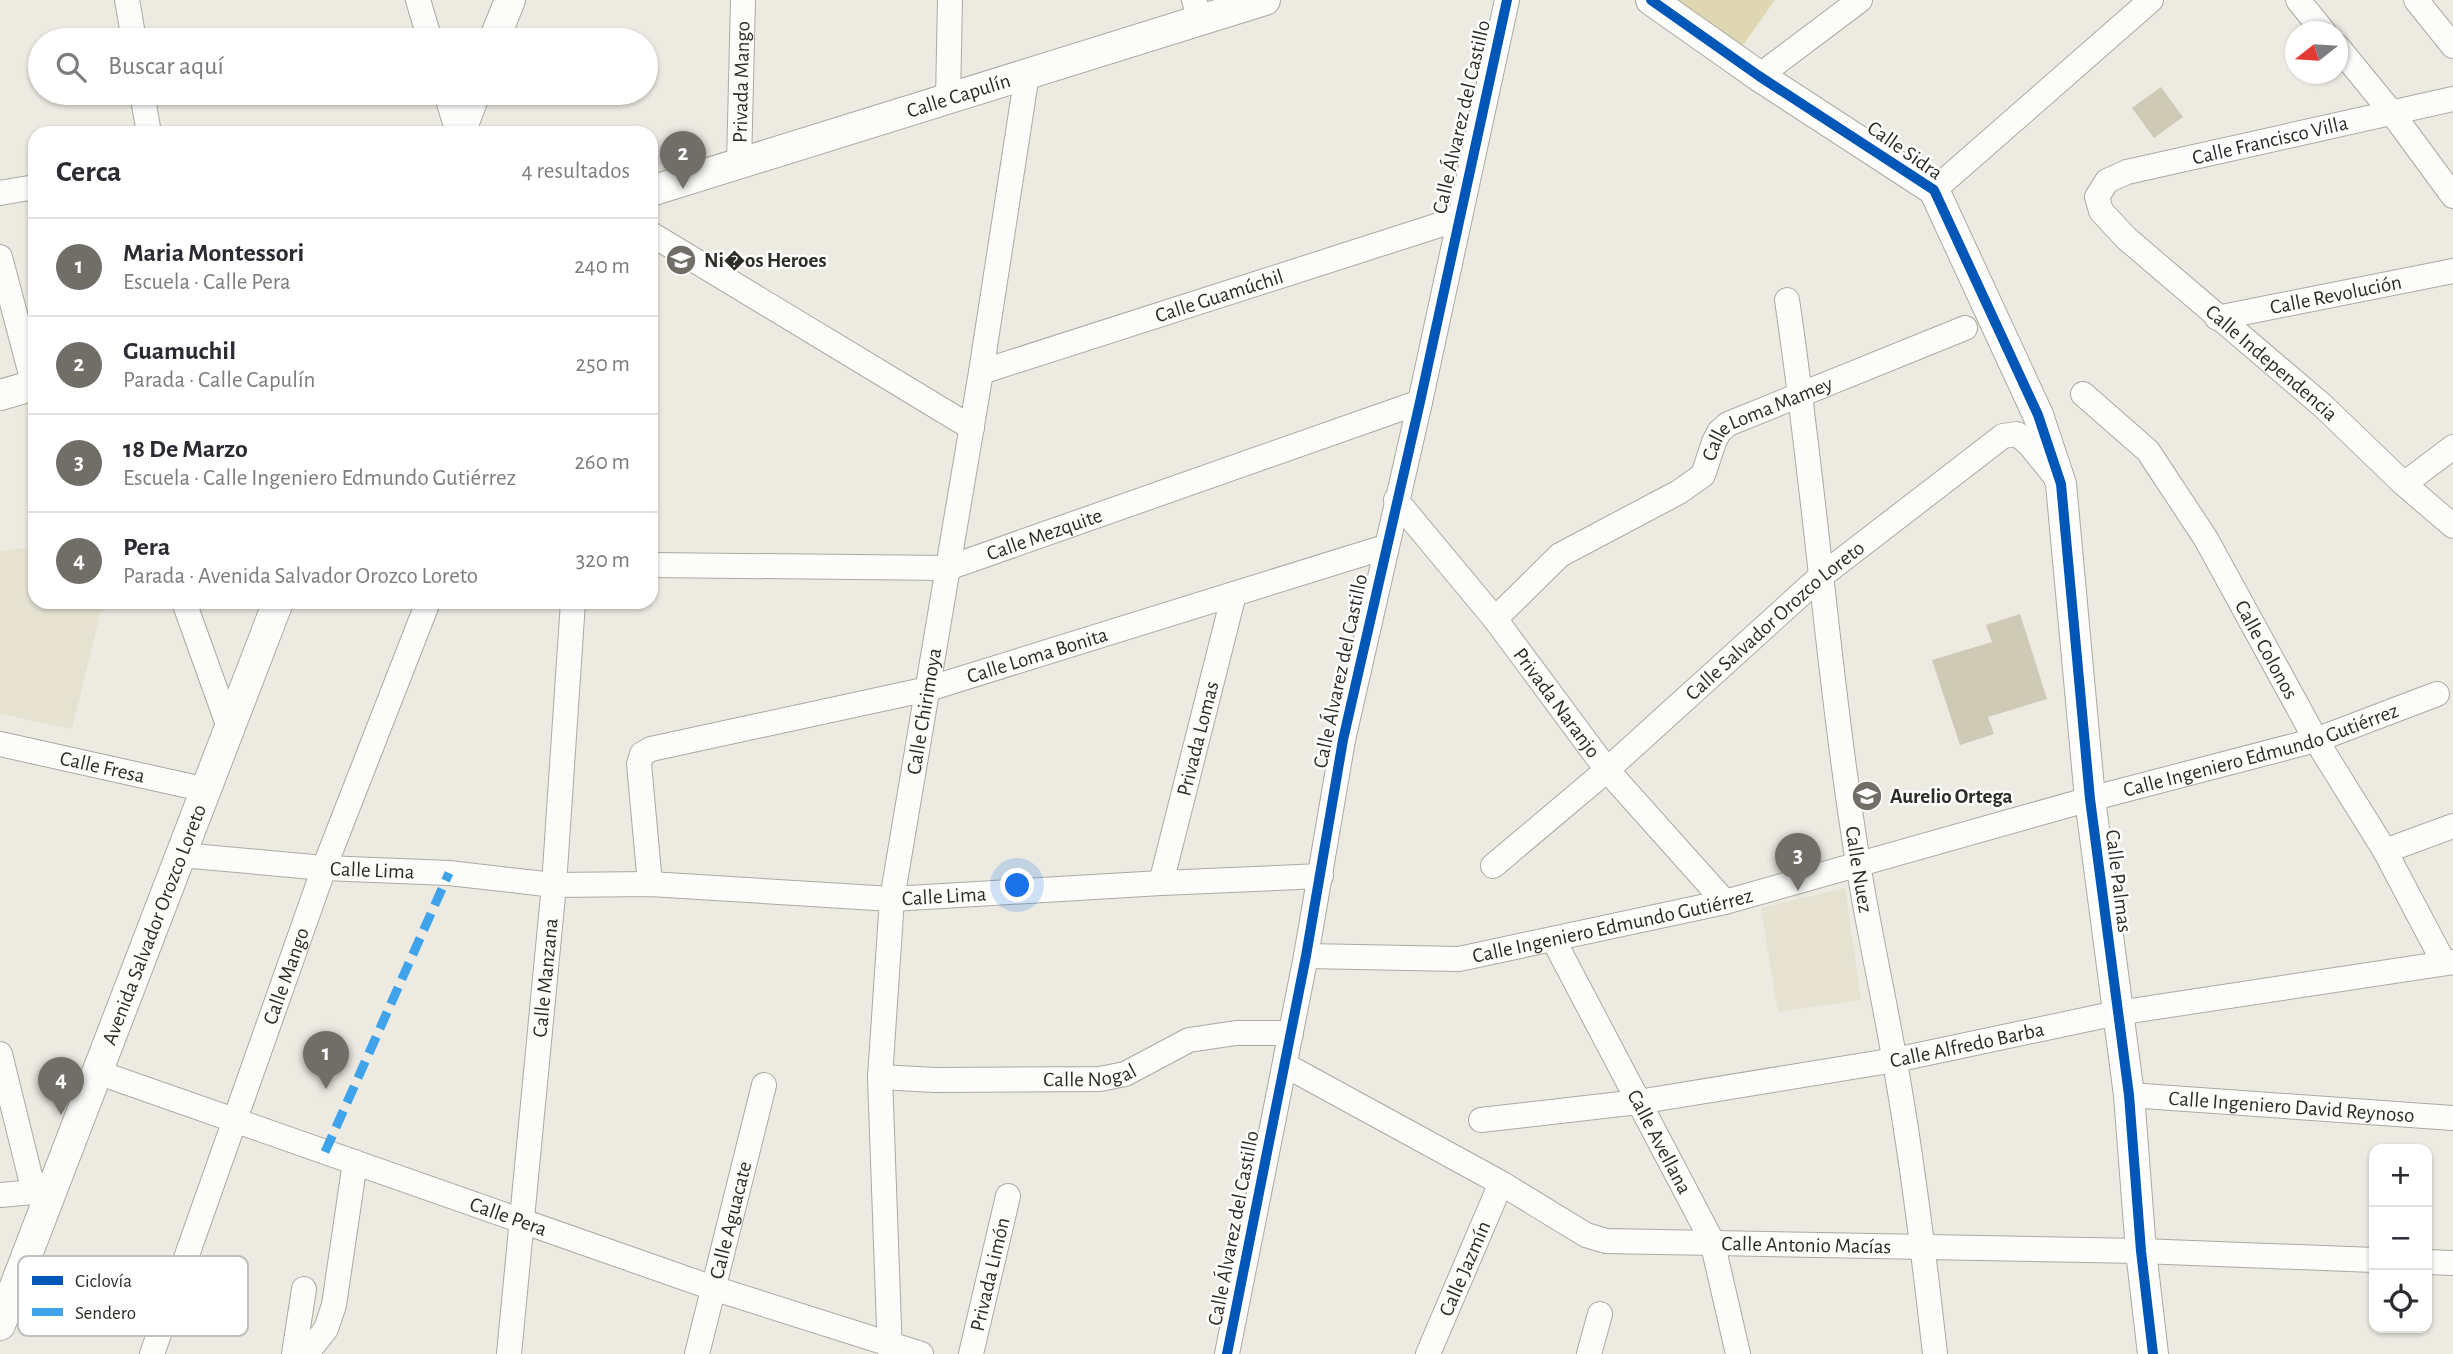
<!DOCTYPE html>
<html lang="es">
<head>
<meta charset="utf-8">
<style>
	:root { --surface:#fff; --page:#f2f2f3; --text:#2b2b33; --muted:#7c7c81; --line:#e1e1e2; --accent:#706e67 }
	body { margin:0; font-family:"Alegreya Sans",sans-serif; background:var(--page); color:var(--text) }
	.controls { position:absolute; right:21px; bottom:21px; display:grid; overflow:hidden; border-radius:14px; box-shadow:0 2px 5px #0004 }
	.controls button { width:63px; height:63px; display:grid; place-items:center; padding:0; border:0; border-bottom:2px solid var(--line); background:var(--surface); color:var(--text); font:35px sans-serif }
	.compass { position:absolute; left:2285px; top:21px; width:63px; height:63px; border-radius:50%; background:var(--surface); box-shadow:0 2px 5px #0004; rotate:253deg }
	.you { position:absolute; left:1018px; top:886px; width:24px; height:24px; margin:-18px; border:5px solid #fff; border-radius:50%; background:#1a73e8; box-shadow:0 0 0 10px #1a73e833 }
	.badge { display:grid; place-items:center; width:46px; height:46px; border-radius:50%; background:var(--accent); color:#fff; font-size:23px; font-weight:700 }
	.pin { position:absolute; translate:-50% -58px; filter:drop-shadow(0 2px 4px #0008) }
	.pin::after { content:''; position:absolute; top:37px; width:24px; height:21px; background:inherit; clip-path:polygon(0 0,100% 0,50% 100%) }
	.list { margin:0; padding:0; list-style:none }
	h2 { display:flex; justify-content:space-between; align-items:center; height:91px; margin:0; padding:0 28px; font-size:30px }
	h2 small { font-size:23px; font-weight:400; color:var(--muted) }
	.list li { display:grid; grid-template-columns:46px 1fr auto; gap:21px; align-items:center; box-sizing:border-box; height:98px; padding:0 28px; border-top:2px solid var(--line) }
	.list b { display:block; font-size:26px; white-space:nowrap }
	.list p { margin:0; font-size:23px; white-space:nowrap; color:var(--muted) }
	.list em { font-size:23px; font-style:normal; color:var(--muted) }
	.icon { flex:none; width:38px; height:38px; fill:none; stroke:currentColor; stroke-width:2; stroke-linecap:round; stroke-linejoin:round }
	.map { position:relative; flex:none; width:2453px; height:1354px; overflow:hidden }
	.search { position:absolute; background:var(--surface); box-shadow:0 2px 5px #0004; left:28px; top:28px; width:630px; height:77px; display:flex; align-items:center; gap:18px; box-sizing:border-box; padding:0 24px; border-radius:38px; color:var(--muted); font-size:26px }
	.panel { position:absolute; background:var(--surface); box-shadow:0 2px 5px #0004; left:28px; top:126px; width:630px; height:483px; border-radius:21px }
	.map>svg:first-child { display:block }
</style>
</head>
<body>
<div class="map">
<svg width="2453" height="1354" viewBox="0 0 2453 1354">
	<rect width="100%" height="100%" fill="#eceae1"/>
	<path fill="#e5e2d1" d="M35 547V602H103L72 729 0 714V551Z
		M1845 888 1861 1000 1778 1012 1761 908Z"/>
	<path fill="#dfd7b2" d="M1671 0H1775L1741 48Z"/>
	<path fill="#cecab6" d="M2161 87 2183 117 2154 138 2132 108Z
		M2020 614 2047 699 1988 717 1994 734 1960 745 1932 660 1992 642 1986 625Z"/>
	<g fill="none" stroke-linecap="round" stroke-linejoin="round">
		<g stroke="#abaaa2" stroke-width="26">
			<g id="minor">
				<path d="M127 0 134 40"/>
				<path d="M418 0 430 40"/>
				<path d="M1194 0 1200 20"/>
				<path d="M2298 0 2324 32"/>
				<path d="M2416 0 2453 46"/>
				<path d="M2338 47 2392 113 2453 196"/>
				<path d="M1759 76 1860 0"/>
				<path d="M142 93 149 133"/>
				<path d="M446 93 458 133"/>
				<path d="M948 99 950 0"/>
				<path id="s1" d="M2453 99 2127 172 2107 181 2097 197 2101 211 2126 238 2323 406 2404 484 2453 526"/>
				<path id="s2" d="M739 164 743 0"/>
				<path d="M1934 190 2151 0"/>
				<path d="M0 193 35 187"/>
				<path d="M651 234 972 428"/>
				<path d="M0 257 34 386"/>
				<path id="s3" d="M1787 300C1815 487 1828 676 1858 863 1868 928 1883 992 1894 1057 1912 1156 1924 1255 1935 1354"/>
				<path id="s4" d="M2217 318 2453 271"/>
				<path id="s5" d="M981 372 1458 219"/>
				<path id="s6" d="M2083 394 2148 451 2206 539 2316 740 2385 851 2444 963"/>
				<path d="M2404 484 2453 447"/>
				<path id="s7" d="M1396 500 1495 619 1607 770 1725 902"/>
				<path id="s8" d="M651 565 948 568 1420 402"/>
				<path d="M184 602 230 730"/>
				<path id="s9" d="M1495 619 1560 555 1679 492 1703 475 1714 442 1719 432 1728 424 1965 328"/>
				<path id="s10" d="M0 744 207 790"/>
				<path d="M2385 851 2453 826"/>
				<path id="s11" d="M181 855 324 868 449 873 554 885 650 884 892 899 1161 883 1321 876"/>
				<path id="s12" d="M1493 866 1607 770 1820 577 2003 436 2017 434 2029 444 2055 476"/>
				<path id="s13" d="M1161 883 1234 594"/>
				<path id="s14" d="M650 884 639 764 642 754 651 749 928 689 1385 547"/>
				<path id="s15" d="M1553 939 1712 1241 1738 1354"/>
				<path id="s16" d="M1306 956 1459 959 1725 902 2090 799 2316 740 2437 694"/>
				<path d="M0 1054 34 1192 47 1199"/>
				<path id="s17" d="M1285 1065 1501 1183 1586 1235 1606 1241 2141 1251 2374 1260"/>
				<path id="s18" d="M97 1072 713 1288 921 1354"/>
				<path id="s19" d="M880 1077 935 1080 1100 1079 1125 1074 1189 1040 1236 1033H1291"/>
				<path id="s20" d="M2129 1095 2453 1118"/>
				<path id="s21" d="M1481 1120 1638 1102 1895 1060 2117 1013 2453 962"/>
				<path d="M0 1195 34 1192"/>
				<path d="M2427 1262 2453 1263"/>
				<path id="s22" d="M152 1354 324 868 428 602"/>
				<path d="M294 1354 304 1289"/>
				<path d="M306 1354 326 1329 334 1305 355 1162"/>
				<path id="s23" d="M509 1354 554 885 573 602"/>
				<path id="s24" d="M697 1354 764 1085"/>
				<path id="s25" d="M890 1354 880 1077 892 899 981 372 1027 74"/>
				<path id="s26" d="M971 1354 1008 1196"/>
				<path d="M1227 1354 1306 956 1343 740 1420 402 1507 0"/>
				<path id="s27" d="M1428 1354 1501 1183"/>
				<path d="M1589 1354 1600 1314"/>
			</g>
		</g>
		<g stroke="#abaaa2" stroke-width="32">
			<g id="tertiary">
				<path d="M1651 0 1759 76 1934 190 2038 415 2061 484 2090 799 2129 1095 2141 1251 2153 1354"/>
				<path d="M494 40 510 0"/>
				<path d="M460 133 475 93"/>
				<path id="s28" d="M651 191 1265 0"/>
				<path d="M0 395 35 385"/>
				<path id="s29" d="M0 1325 278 602"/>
			</g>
		</g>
		<use href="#minor" stroke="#fcfcfa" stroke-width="24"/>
		<use href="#tertiary" stroke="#fcfcfa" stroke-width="30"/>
		<path stroke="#3ea3eb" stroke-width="9" stroke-dasharray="18 9" stroke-linecap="butt" d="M325 1152 449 873"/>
		<g stroke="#fff" stroke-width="15">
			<path id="cycleway" d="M1651 0 1759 76 1934 190 2038 415 2061 484 2090 799 2129 1095 2141 1251 2153 1354
				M1227 1354 1306 956 1343 740 1420 402 1507 0"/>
		</g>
		<use href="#cycleway" stroke="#0057b8" stroke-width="10"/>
	</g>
	<defs>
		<g id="school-disc" transform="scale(1.575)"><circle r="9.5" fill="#706e67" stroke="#fff"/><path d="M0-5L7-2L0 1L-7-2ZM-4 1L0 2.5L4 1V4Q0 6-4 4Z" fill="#fff"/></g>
	</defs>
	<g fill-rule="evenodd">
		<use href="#school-disc" x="681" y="260"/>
		<use href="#school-disc" x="1867" y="796"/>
	</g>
	<g text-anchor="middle" stroke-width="5" stroke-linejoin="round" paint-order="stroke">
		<g font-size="21" fill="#2e2c26" stroke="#fff">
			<text dy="7" stroke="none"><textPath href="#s2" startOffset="82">Privada Mango</textPath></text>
			<text dy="7" stroke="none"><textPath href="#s28" startOffset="322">Calle Capulín</textPath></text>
			<text transform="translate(1461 117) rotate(-77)" y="7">Calle Álvarez del Castillo</text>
			<text transform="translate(2270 140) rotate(-13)" y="7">Calle Francisco Villa</text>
			<text transform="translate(1905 150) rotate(35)" y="7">Calle Sidra</text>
			<text dy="7" stroke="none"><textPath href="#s4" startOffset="121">Calle Revolución</textPath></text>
			<text dy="7" stroke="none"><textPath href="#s5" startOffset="250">Calle Guamúchil</textPath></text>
			<text dy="7" stroke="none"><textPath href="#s1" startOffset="618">Calle Independencia</textPath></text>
			<text dy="7" stroke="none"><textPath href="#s9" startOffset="348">Calle Loma Mamey</textPath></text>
			<text dy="7" stroke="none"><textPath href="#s8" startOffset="399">Calle Mezquite</textPath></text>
			<text dy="7" stroke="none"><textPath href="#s12" startOffset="374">Calle Salvador Orozco Loreto</textPath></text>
			<text dy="7" stroke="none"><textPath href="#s6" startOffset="318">Calle Colonos</textPath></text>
			<text dy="7" stroke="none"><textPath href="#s14" startOffset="539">Calle Loma Bonita</textPath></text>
			<text transform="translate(1340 671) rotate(-78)" y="7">Calle Álvarez del Castillo</text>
			<text dy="7" stroke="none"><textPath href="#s7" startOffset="259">Privada Naranjo</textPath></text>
			<text dy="7" stroke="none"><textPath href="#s25" startOffset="646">Calle Chirimoya</textPath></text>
			<text dy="7" stroke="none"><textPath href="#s13" startOffset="149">Privada Lomas</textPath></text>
			<text dy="7" stroke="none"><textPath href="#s16" startOffset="982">Calle Ingeniero Edmundo Gutiérrez</textPath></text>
			<text dy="7" stroke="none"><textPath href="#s10" startOffset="105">Calle Fresa</textPath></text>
			<text dy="7" stroke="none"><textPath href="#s11" startOffset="192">Calle Lima</textPath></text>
			<text dy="7" stroke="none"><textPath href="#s3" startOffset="574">Calle Nuez</textPath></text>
			<text transform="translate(2119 881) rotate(83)" y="7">Calle Palmas</text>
			<text dy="7" stroke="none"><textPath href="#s11" startOffset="765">Calle Lima</textPath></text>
			<text dy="7" stroke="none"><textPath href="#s29" startOffset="429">Avenida Salvador Orozco Loreto</textPath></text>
			<text dy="7" stroke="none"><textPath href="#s16" startOffset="310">Calle Ingeniero Edmundo Gutiérrez</textPath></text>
			<text dy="7" stroke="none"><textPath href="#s22" startOffset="401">Calle Mango</textPath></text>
			<text dy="7" stroke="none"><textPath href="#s23" startOffset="378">Calle Manzana</textPath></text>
			<text dy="7" stroke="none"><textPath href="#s21" startOffset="492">Calle Alfredo Barba</textPath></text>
			<text dy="7" stroke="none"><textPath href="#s19" startOffset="210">Calle Nogal</textPath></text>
			<text dy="7" stroke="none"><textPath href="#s20" startOffset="163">Calle Ingeniero David Reynoso</textPath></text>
			<text dy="7" stroke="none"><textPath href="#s15" startOffset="229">Calle Avellana</textPath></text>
			<text dy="7" stroke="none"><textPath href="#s18" startOffset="436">Calle Pera</textPath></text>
			<text dy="7" stroke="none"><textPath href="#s24" startOffset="138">Calle Aguacate</textPath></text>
			<text transform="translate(1233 1228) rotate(-79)" y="7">Calle Álvarez del Castillo</text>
			<text dy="7" stroke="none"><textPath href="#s17" startOffset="567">Calle Antonio Macías</textPath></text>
			<text dy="7" stroke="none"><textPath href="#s27" startOffset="93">Calle Jazmín</textPath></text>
			<text dy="7" stroke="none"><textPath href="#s26" startOffset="82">Privada Limón</textPath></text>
		</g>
		<g font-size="21" font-weight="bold" fill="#2e2c26" stroke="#fff" text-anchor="start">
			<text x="704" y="267">Ni�os Heroes</text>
			<text x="1890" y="803">Aurelio Ortega</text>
		</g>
	</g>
	<rect x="18" y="1256" width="230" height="80" rx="10" fill="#fff" stroke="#c0c0be" stroke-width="2"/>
	<rect x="32" y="1276" width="31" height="9" fill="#0057b8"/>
	<rect x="32" y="1308" width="31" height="8" fill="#3ea3eb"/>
	<g font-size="19" fill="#2e2c26">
		<text x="75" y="1287">Ciclovía</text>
		<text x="75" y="1319">Sendero</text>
	</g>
</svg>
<div class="controls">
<button>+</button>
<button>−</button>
<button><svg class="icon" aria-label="locate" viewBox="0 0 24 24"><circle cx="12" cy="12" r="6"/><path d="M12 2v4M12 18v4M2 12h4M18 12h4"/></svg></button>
</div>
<svg class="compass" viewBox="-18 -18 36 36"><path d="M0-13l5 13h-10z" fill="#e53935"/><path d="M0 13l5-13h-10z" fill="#7c7c81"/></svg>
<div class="you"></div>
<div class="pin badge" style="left:326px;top:1089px">1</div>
<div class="pin badge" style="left:683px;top:189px">2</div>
<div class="pin badge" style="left:1798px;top:891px">3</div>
<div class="pin badge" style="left:61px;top:1115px">4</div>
<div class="search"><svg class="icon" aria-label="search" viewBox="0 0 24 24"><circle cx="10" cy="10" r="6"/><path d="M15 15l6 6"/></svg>Buscar aquí</div>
<section class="panel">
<h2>Cerca<small>4 resultados</small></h2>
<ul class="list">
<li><span class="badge">1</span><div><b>Maria Montessori</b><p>Escuela · Calle Pera</p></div><em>240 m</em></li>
<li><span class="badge">2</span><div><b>Guamuchil</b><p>Parada · Calle Capulín</p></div><em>250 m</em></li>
<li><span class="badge">3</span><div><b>18 De Marzo</b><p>Escuela · Calle Ingeniero Edmundo Gutiérrez</p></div><em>260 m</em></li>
<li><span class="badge">4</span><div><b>Pera</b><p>Parada · Avenida Salvador Orozco Loreto</p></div><em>320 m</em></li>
</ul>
</section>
</div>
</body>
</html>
